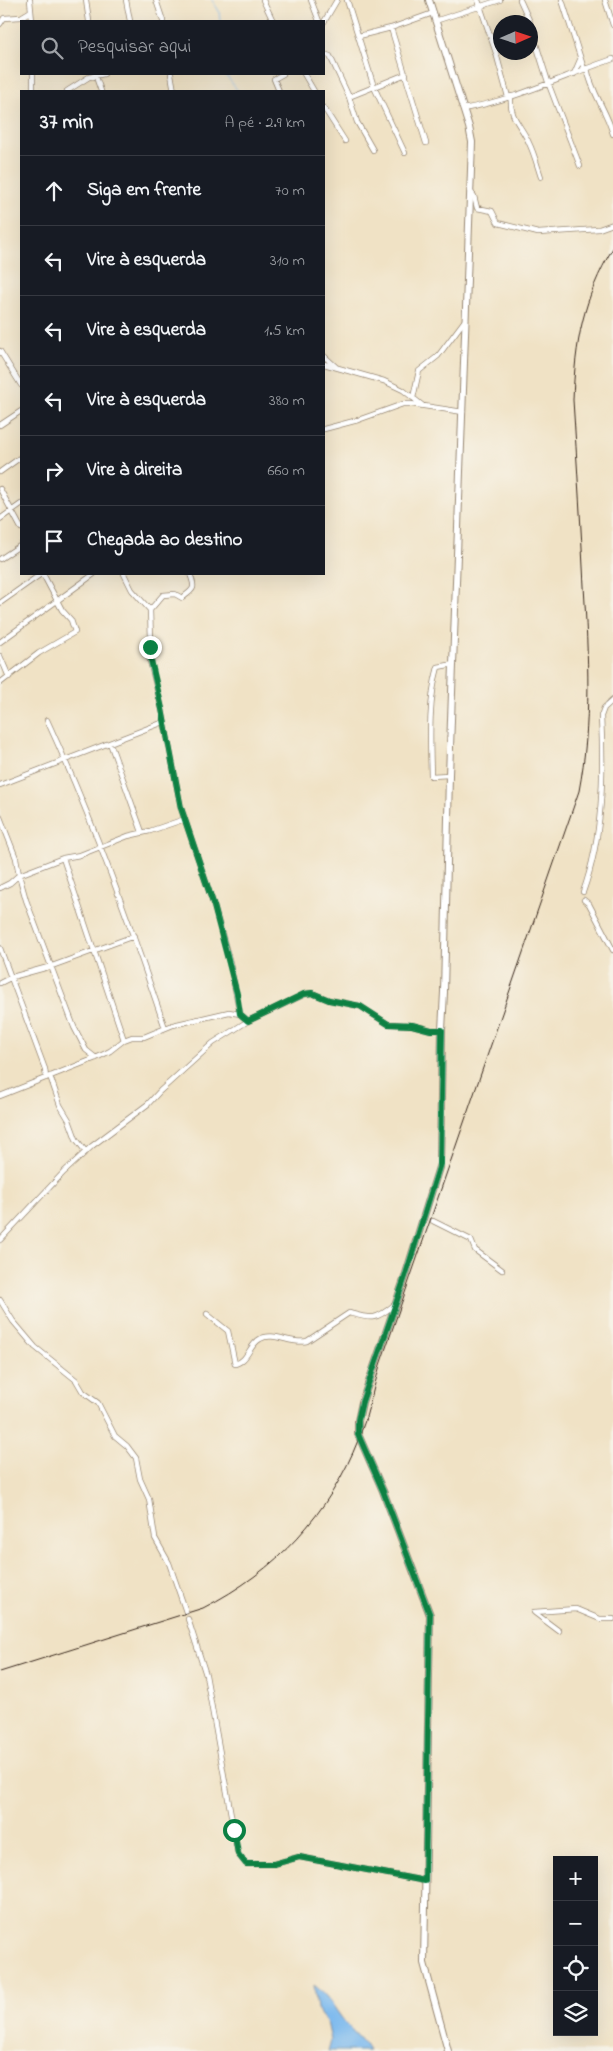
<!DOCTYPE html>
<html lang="pt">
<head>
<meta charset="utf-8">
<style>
	:root { --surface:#171b24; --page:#20242c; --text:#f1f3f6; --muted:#9ea1a6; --line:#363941 }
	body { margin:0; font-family:"Indie Flower",sans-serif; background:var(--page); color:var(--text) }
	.controls { position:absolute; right:15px; bottom:15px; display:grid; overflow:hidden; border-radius:0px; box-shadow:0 5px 20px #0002 }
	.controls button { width:45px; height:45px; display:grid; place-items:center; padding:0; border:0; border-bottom:1px solid var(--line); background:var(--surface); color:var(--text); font:25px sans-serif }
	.compass { position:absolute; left:493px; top:15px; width:45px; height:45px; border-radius:50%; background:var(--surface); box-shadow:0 5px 20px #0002; rotate:87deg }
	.stop { position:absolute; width:15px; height:15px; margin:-11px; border:4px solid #0b8043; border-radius:50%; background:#fff }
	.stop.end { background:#0b8043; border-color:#fff; box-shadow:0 1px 5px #0008 }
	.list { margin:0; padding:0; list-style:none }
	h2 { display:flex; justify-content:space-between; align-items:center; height:65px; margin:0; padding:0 20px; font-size:21px }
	h2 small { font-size:16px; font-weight:400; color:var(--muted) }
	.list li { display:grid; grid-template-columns:32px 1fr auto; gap:15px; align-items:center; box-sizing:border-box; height:70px; padding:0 20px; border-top:1px solid var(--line) }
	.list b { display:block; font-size:19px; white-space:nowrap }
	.list em { font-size:16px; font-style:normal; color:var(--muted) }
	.icon { flex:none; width:28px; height:28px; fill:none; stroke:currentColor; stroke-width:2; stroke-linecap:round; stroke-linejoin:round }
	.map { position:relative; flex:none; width:613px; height:2051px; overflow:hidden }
	.search { position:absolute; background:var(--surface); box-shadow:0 5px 20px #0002; left:20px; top:20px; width:305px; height:55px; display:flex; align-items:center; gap:12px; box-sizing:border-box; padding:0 18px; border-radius:0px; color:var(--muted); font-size:19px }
	.panel { position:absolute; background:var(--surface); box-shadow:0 5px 20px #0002; left:20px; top:90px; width:305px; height:485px; border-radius:0px }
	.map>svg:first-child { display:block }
</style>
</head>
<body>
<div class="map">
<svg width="613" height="2051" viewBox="0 0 613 2051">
	<rect width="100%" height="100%" fill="#f7f3e8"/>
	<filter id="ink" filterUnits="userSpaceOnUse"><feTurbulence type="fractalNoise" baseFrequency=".02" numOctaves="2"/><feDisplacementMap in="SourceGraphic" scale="10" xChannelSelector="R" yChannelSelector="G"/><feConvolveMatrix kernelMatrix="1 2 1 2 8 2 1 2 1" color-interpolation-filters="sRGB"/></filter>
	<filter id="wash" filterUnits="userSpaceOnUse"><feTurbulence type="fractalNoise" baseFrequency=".0096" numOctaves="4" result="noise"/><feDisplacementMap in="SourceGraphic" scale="20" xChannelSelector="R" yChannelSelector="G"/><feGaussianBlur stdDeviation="1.12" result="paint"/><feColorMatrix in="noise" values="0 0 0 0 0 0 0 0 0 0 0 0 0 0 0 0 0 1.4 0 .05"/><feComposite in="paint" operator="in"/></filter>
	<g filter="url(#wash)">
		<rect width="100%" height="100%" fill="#f0e2c5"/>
		<path fill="#7bb9ee" stroke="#5b7286" d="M314 1985C328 1995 334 2008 344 2021 351 2031 363 2039 369 2051H328L331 2040 327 2022 317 2009Z"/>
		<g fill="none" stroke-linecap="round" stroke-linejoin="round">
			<path stroke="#7bb9ee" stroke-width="1" d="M212 0 219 11 220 21
				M225 74 238 91"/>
		</g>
	</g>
	<g filter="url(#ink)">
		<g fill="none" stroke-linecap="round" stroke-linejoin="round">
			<g stroke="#968672" stroke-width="6">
				<path id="street" d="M30 0 32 21
					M86 0 89 21
					M126 0 130 21
					M156 0 163 21
					M263 0 273 21
					M311 0 319 21
					M347 0 374 87 405 153
					M478 0 496 53 508 97
					M520 0 530 22
					M562 0 584 69
					M605 0 613 25
					M435 21 500 0
					M324 22 337 0
					M0 24 4 18 21 17 31 11
					M530 25 549 85 580 166
					M391 28 426 143
					M359 36 391 28 433 13
					M324 54 330 56 349 97 357 122 373 150
					M587 68C591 92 607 111 613 134
					M95 74 101 91
					M171 74 174 91
					M304 74 314 91
					M574 74 580 60
					M33 91V74
					M67 91 89 77 104 74
					M279 91 274 79 283 74
					M511 96C509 119 521 124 529 143 534 153 537 165 541 177
					M349 97 406 74
					M324 108 345 141
					M463 109C515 100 563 76 613 59
					M471 192 474 196 477 208 492 211 498 223 538 233 599 229 613 224
					M0 351 21 385
					M324 356 336 367
					M324 364 384 381 403 390 422 405
					M413 398 419 371 438 356 465 320
					M0 425 21 411
					M324 429 358 420 403 404H411L463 412
					M0 472 21 457
					M0 489 21 528
					M0 519 21 504
					M0 559 21 545
					M124 574 132 590 150 610 151 640 149 657 162 709 181 808 214 906 230 963 240 1014
					M0 603 41 574
					M150 610 163 595 175 594 182 598C194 589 196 589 190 574
					M0 642 94 574
					M0 656 9 677
					M0 683 39 653 75 632 71 620 62 610 43 574
					M47 720C93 820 130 924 165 1028
					M110 743 142 832
					M449 775 431 776C430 740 428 702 438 667L454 664
					M0 785 164 722
					M0 817 16 858 19 875 26 900 74 1027 86 1050 96 1058
					M63 858 124 1040
					M0 888 10 883 19 875 63 858 80 855 128 836 150 831 185 819
					M583 892C603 837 604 774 601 716L604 708 613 700
					M584 900 589 904 613 950
					M0 948 45 1069 46 1078
					M0 983 12 977 52 966 134 936
					M50 1076 60 1105 69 1120 76 1139 86 1152
					M0 1096 96 1058 110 1051 124 1040 132 1037H144L173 1025 229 1012 240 1014 248 1021
					M433 1221 471 1240 475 1250 502 1270
					M0 1240 64 1172 92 1146 148 1104 160 1091 213 1043 248 1021 305 994 312 993 329 1000 360 1006 388 1024 412 1025 431 1030H442
					M0 1300 13 1321 35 1347 76 1380 83 1392 98 1403 115 1436 127 1446 136 1458 140 1479 149 1499 155 1538 169 1563 186 1612
					M207 1314 228 1331 235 1364C248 1361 249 1345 260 1339 273 1331 292 1345 307 1341L349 1313C371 1319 375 1321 394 1305
					M534 1612 576 1609 600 1619H613
					M535 1613 559 1631
					M188 1619 206 1675 238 1854 246 1864H274L299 1857 425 1881"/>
			</g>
			<g stroke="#968672" stroke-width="8">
				<path id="secondary" d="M429 0 469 127 472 142 449 775 444 992 442 1030 440 1164 405 1277 362 1402 358 1421V1434L383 1491 430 1615 424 1963 448 2051"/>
			</g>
			<use href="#street" stroke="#fff" stroke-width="4.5"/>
			<use href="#secondary" stroke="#fff" stroke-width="6"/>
			<path stroke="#3b2a1e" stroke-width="1" d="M0 1672 203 1608C276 1571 329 1515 359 1438 368 1415 373 1389 380 1365L579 791C592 723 588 655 584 586 581 524 577 462 573 400 575 343 583 298 613 248"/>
		</g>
	</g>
	<g fill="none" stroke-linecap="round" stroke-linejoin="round" filter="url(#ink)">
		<path stroke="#0b8043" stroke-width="6" d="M150 647V656L162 709 181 808 214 906 237 994 240 1014 248 1021 304 994 312 993 329 1000 360 1006 388 1024 412 1025 431 1030H442L440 1164 405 1277 362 1402 358 1420V1434L383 1491 430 1615 425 1881 299 1857 274 1864H246L238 1854 234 1830"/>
	</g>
</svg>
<div class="controls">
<button>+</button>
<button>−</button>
<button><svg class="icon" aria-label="locate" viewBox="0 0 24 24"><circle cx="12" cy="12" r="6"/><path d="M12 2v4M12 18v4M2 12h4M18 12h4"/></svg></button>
<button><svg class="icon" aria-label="layers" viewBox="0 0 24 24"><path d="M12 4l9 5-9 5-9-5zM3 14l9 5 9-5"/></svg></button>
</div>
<svg class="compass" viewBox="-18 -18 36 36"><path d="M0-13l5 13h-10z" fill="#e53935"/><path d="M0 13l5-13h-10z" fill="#9ea1a6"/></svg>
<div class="stop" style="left:234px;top:1830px"></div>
<div class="stop end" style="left:150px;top:647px"></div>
<div class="search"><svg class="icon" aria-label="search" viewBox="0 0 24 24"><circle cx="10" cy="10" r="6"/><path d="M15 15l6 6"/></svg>Pesquisar aqui</div>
<section class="panel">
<h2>37 min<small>A pé · 2.9 km</small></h2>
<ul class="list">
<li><svg class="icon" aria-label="ahead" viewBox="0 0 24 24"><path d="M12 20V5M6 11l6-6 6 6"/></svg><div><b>Siga em frente</b></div><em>70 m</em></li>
<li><svg class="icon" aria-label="left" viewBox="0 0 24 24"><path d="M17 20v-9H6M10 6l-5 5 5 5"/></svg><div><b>Vire à esquerda</b></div><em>310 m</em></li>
<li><svg class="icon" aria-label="left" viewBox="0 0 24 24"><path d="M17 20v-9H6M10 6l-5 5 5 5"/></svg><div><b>Vire à esquerda</b></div><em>1.5 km</em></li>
<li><svg class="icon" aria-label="left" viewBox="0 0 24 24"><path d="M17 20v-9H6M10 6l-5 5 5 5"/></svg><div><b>Vire à esquerda</b></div><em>380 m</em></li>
<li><svg class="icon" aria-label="right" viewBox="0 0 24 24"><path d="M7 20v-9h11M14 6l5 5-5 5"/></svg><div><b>Vire à direita</b></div><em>660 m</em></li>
<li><svg class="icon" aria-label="arrive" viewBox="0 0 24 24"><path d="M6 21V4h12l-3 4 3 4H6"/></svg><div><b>Chegada ao destino</b></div></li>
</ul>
</section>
</div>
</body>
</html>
